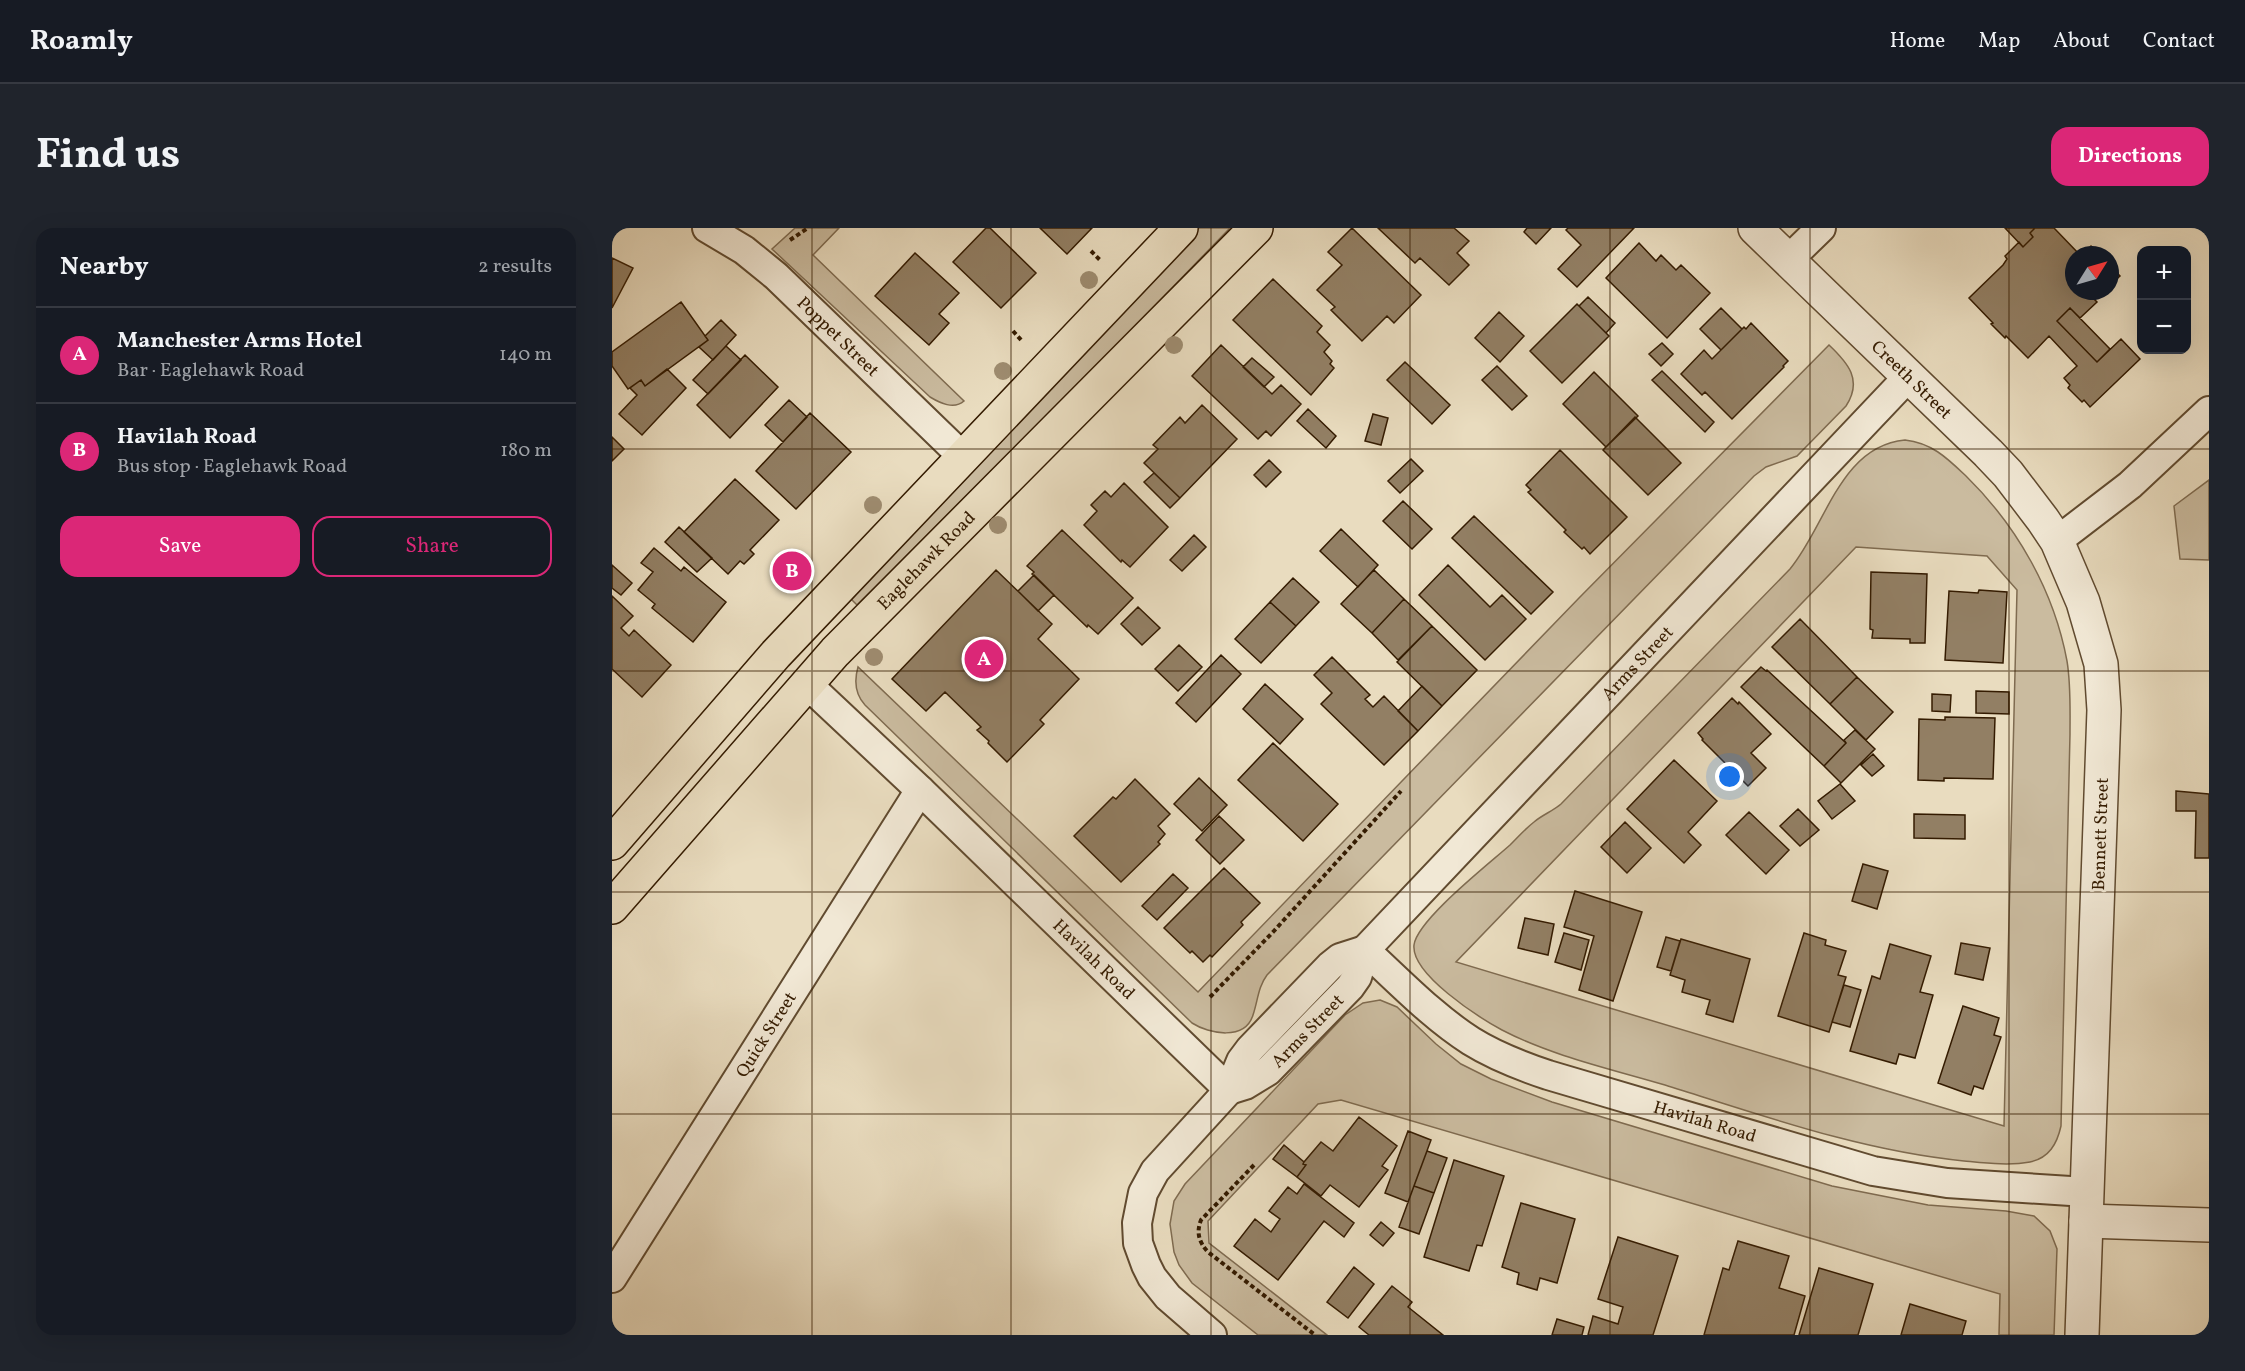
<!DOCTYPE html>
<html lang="en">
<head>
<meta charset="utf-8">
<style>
	:root { --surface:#171b24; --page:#20242c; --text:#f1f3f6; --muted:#9ea1a6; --line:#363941; --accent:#db2777 }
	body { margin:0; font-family:Vollkorn,serif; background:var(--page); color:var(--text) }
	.controls { position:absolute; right:18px; top:18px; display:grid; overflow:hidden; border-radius:12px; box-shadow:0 6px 24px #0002 }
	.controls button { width:54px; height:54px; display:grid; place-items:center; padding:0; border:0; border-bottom:2px solid var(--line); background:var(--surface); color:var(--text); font:30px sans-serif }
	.compass { position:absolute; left:1453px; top:18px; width:54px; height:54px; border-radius:50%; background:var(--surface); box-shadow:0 6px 24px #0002; rotate:53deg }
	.you { position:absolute; left:1118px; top:549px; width:21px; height:21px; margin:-15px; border:4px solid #fff; border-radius:50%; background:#1a73e8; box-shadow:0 0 0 9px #1a73e833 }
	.badge { display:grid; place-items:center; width:39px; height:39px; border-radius:50%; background:var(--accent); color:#fff; font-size:20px; font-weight:700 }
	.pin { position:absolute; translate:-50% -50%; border:3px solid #fff; box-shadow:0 2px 6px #0006 }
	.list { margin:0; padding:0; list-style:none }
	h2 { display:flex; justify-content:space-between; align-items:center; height:78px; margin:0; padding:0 24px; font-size:26px }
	h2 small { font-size:20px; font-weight:400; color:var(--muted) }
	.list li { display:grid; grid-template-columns:39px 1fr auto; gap:18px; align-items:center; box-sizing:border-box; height:96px; padding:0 24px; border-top:2px solid var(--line) }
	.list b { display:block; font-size:22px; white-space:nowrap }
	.list p { margin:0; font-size:20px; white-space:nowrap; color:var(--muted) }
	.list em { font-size:20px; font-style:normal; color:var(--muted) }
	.actions { display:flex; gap:12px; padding:18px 24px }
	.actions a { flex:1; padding:14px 0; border:2px solid var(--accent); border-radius:18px; text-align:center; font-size:21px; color:var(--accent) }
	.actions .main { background:var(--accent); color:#fff }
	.map { position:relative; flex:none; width:1597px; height:1107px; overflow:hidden; border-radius:18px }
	header { display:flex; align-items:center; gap:36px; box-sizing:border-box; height:84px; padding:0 30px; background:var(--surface); border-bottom:2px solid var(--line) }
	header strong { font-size:28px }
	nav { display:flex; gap:33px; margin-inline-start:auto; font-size:21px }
	.intro { display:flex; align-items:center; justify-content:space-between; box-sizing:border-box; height:144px; padding:0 36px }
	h1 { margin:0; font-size:42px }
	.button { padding:15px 27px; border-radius:18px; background:var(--accent); color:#fff; font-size:21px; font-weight:700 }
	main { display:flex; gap:36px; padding:0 36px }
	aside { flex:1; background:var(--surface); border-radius:18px; box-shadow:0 6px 24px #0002 }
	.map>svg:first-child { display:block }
</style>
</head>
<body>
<header>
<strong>Roamly</strong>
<nav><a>Home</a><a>Map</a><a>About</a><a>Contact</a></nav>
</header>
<div class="intro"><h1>Find us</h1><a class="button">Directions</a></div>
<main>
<aside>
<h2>Nearby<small>2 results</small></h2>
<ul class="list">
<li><span class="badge">A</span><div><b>Manchester Arms Hotel</b><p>Bar · Eaglehawk Road</p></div><em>140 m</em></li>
<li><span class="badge">B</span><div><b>Havilah Road</b><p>Bus stop · Eaglehawk Road</p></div><em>180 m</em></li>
</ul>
<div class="actions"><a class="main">Save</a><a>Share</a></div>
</aside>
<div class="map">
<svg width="1597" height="1107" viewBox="0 0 1597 1107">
	<rect width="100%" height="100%" fill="#e9dcbf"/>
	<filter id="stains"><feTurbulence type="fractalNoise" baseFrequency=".00333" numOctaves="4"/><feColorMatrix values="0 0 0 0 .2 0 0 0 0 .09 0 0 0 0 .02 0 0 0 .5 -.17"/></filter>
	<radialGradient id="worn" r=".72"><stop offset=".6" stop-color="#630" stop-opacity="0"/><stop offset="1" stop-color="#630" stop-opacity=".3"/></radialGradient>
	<path fill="#cabb9f" stroke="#7f6b50" stroke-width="1.5" fill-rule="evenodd" d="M183 0H227L201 27 352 173C342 182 328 175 318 169L160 21Z
		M587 0H618L460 163 245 377 236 368Z
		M1217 117C1236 135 1251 152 1234 178L1185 228 1154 239 1142 248 655 747C646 759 646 772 641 787 633 813 597 806 580 795L253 477C243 466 242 453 246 439L586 764 967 370Z
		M1293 212C1320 215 1335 230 1354 248 1405 298 1442 363 1455 433 1459 457 1458 482 1458 506L1449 898C1445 916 1437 930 1418 934 1397 938 1373 935 1352 933 1250 923 1152 888 1053 857 999 841 940 828 890 802 866 789 799 746 802 717 805 692 878 635 898 617 906 609 913 601 922 594 930 587 941 583 949 576L1178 341C1214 298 1228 218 1293 212ZM1244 319 1375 328 1405 362 1392 898 844 734Z
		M1597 252V332L1568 331 1562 278Z
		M768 772 785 779 824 816 849 836 879 851 940 874 1220 958 1316 977 1394 983 1422 988 1438 1003 1445 1021 1442 1107H1387L1388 1066 729 872 706 876 596 993 597 1015 715 1107H646L580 1055 567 1037 562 1024 558 996 562 973 573 956 733 787 751 775Z"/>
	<path fill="#927f64" stroke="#341b01" stroke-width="1.5" d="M374 0H378L424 45 389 80 341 34Z
		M428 0H480L455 26Z
		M740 0 809 67 782 95 775 88 750 113 719 82 723 79 705 62 730 37 716 24Z
		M766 0H842L857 13 845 25 857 37 837 57 808 30 803 35Z
		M915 0H939L924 16 912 4Z
		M956 0H1022L965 59 946 41 969 17 954 2Z
		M1393 0H1423L1418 5 1421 9 1411 19Z
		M1423 0H1442L1468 27H1462V63H1484L1479 68 1485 74 1468 90 1458 80 1445 93 1485 134 1509 111 1528 131 1478 179 1472 172 1470 174 1456 160 1458 157 1452 150 1465 138 1437 108 1416 130 1394 108 1393 110 1379 96 1381 95 1357 70 1391 37 1395 31 1393 28 1407 14 1411 19 1421 9 1418 5Z
		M1027 15 1044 33 1049 27 1064 42 1069 37 1098 65 1055 110 994 50Z
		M1479 18 1488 27H1470Z
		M303 25 347 65 327 86 337 95 317 117 263 68Z
		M0 30 21 40 0 80Z
		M1498 38 1508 48 1498 57Z
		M661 51 710 98 705 104 718 117 712 124 720 133 718 136 722 140 699 167 621 92Z
		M976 69 1003 95 994 105 967 78Z
		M69 74 96 112 33 158 29 152 16 161 0 138V124Z
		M965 76 997 108 950 155 918 123Z
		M1109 80 1130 101 1109 122 1088 101Z
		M1458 80 1498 121 1485 134 1445 93Z
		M887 84 912 108 888 134 863 110Z
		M109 92 124 107 101 132 87 119 96 112 93 108Z
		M1139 95 1176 133 1171 138 1172 139 1120 191 1093 164 1090 167 1069 146 1092 122 1100 131 1132 99 1134 101Z
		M1050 115 1061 126 1049 138 1037 126Z
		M609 117 660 166 669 157 689 176 659 208 654 203 646 211 580 148Z
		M114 118 129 132 96 166 81 152Z
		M133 127 166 159 118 210 85 177Z
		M640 130 662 149 652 159 631 139Z
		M793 134 838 177 820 196 775 152Z
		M885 138 915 168 900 182 870 152Z
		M55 141 74 160 30 207 7 186 25 167 18 160 29 152 33 158Z
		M1050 143 1102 194 1093 204 1040 152Z
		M982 144 1026 188 994 219 951 176Z
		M177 172 195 189 171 214 153 197Z
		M590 177 625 211 568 270 532 235 546 221 541 217 568 189 573 195Z
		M696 181 724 208 714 220 685 193Z
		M198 185 239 224 184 281 144 243Z
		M761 186 776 190 769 217 753 213Z
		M1023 189 1069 235 1036 267 991 222Z
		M0 209 12 221 0 233Z
		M948 222 1015 289 978 326 972 319 970 321 952 304 954 302 916 264 919 262 914 257Z
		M799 231 811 243 788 265 776 253Z
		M657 232 669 244 654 259 642 247Z
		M542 245 568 270 558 280 532 254Z
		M123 251 167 292 138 322 142 326 132 336 128 333 116 346 72 304Z
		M512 255 556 299 518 339 510 332 509 334 472 297 485 283 479 277 493 263 499 269Z
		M791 273 820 301 800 321 771 293Z
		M862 288 941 364 919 386 840 310Z
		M67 299 100 330 85 344 53 314Z
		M729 301 766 337 746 359 708 323Z
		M450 302 521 370 486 406 476 397 475 399 420 346 422 344 415 338Z
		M582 307 594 319 570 343 558 332Z
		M42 320 69 343 72 339 114 374 81 414 40 380 43 376 26 362 41 344 29 335Z
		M0 337 20 355 9 367 0 360Z
		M836 337 878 379 890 367 914 391 873 432 807 367Z
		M384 342 440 396 426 411 467 451 428 492 432 496 395 534 376 515 377 513 365 502 369 499 333 464 314 483 280 451Z
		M762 342 792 371 760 405 729 376Z
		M1259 344 1315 346 1313 415H1298V411L1260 410 1261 402 1258 401Z
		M422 347 442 367 426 383 406 363Z
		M681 350 707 374 684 398 658 374Z
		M1367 362 1395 364 1391 435 1333 432 1337 363 1366 365Z
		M0 368 21 388 9 400 17 408 22 402 59 437 30 469 0 441Z
		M792 371 820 398 786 432 760 405Z
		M658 374 684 398 649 435 623 411Z
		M526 379 548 400 530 417 509 396Z
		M1188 391 1245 449 1218 476 1160 419Z
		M820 398 865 442 830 478 785 434Z
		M567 417 590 439 566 463 543 441Z
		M609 427 629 446 584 494 564 475Z
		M720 429 758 467 753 471 761 479 772 468 806 503 772 537 709 476 720 465 702 447Z
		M1149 439 1154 443 1155 442 1234 515 1212 538 1129 459Z
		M1245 449 1281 484 1254 512 1218 476Z
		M653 456 691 491 668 516 631 481Z
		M810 458 830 478 806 503 786 483Z
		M1364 463 1397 464V486L1364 485Z
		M1320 466 1339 467 1338 484 1320 483Z
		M1120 470 1126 476 1127 474 1159 506 1139 525 1154 540 1136 558 1090 512 1091 511 1086 505Z
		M1333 489 1383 490 1381 551 1332 550V553L1306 552 1307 491 1333 492Z
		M1243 502 1263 521 1229 555 1212 538 1234 515 1232 512Z
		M661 515 726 576 691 613 626 552Z
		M1261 526 1272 538 1260 548 1249 537Z
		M1062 532 1105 573 1076 604 1089 617 1072 635 1015 581Z
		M587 550 615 577 590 603 562 576Z
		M523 551 558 586 546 598 553 606 546 614 548 616 509 654 462 608 501 569 504 571Z
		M1228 556 1243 573 1220 591 1206 573Z
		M1564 563 1597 566V630H1583L1584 583H1564Z
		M1186 581 1207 602 1188 618 1168 598Z
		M1137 584 1177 622 1154 646 1114 607Z
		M1302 586 1353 587V611L1302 610Z
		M607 588 632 612 608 636 584 612Z
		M1013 594 1039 620 1015 645 989 619Z
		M1251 636 1276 643 1265 681 1240 673Z
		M612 640 648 675 629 694 631 697 600 729 598 727 591 734 580 723 578 725 552 700Z
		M561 646 576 660 545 692 530 678Z
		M963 663 1030 684 1001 773 967 762 982 708 952 699Z
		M913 690 942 696 936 727 906 720Z
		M952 705 977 712 969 742 943 734Z
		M1192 705 1214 712 1213 717 1234 723 1226 747 1234 749 1217 804 1166 788Z
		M1054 709 1068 713 1059 743 1045 739Z
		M1069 711 1138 731 1121 794 1094 786 1098 772 1070 764 1073 752 1058 747Z
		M1349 715 1378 720 1371 752 1343 746Z
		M1278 716 1319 728 1308 764 1321 767 1303 830 1287 826 1284 836 1238 823 1260 748 1268 751Z
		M1232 757 1249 762 1238 799 1220 794Z
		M1351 778 1387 790 1382 807 1389 809 1371 861 1362 858 1359 867 1326 855Z
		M747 889 785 918 770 938 776 942 747 979 718 957 709 968 685 949 694 937 691 936 692 934 709 914 721 923Z
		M796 903 819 912 796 974 773 965Z
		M672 917 692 934 691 936 694 937 685 949 661 931Z
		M815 923 835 930 822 965 802 958Z
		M842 932 892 948 870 1018 865 1017 857 1043 812 1029Z
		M692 956 742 995 732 1009 712 993 666 1052 622 1018 643 991 659 1004 668 991 657 983 676 959 685 966Z
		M802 958 822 965 807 1006 787 999Z
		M909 975 963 991 945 1055 928 1050 925 1062 905 1056 907 1045 890 1039Z
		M769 994 782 1005 771 1018 758 1007Z
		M1006 1009 1066 1028 1041 1107H976L981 1088 1006 1096 1011 1079 986 1071Z
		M1126 1013 1177 1028 1167 1060 1193 1068 1182 1107H1092L1111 1040 1117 1042Z
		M742 1039 762 1056 736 1090 715 1074Z
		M1207 1040 1261 1056 1246 1107H1187Z
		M780 1058 800 1074 796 1079 831 1107H757L747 1099Z
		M1298 1076 1354 1093 1350 1107H1289Z
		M945 1091 972 1099 970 1107H940Z"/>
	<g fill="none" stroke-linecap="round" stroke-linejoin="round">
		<g stroke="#614b30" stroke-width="32">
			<g id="minor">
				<path id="s1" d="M95 0 132 22 164 48 350 228"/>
				<path d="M1176 32 1209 0"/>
				<path d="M1445 313 1518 257 1597 183"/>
				<path id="s2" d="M194 455 308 562 617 862"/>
				<path id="s3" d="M753 722C787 753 820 788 859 813 883 828 909 838 936 847L1261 943 1335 955 1474 964"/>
				<path id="s4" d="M617 862 633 857 656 843 738 759 745 749 753 722 1297 148"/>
				<path id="s5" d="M0 1050 308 562"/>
				<path d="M600 1107 556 1069 540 1049 534 1037 526 1015 525 995 531 965 543 943 617 862 629 833 638 821 718 738 728 730 753 722"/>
			</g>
		</g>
		<g stroke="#614b30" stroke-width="36">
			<g id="tertiary">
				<path id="s6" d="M1143 0 1376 225 1396 246 1431 292 1445 313 1471 374 1489 436 1492 482 1470 1107"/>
				<path d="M1474 993 1597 997"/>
			</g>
		</g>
		<g stroke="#341b01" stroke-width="36">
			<g id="primary">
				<path d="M0 615 164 426 569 0"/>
				<path id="s7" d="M0 679 223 424 644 0"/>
			</g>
		</g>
		<path stroke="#341b01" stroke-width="4" stroke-dasharray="4.5 3" stroke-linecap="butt" d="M178 12 196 0
			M479 23 488 32
			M401 103 410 113
			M598 769 661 704 789 563
			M642 937 589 992C584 1005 587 1014 596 1024L703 1107"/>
		<use href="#minor" stroke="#f1e8d5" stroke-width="28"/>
		<use href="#tertiary" stroke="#f1e8d5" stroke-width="33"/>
		<use href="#primary" stroke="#e9dcbf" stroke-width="33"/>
	</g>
	<g fill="#9e8c70">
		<circle cx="477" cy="52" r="9"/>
		<circle cx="562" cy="117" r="9"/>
		<circle cx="391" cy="143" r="9"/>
		<circle cx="261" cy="277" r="9"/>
		<circle cx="386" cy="297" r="9"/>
		<circle cx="262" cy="429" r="9"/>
	</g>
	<path fill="none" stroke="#341b01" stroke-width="1.5" stroke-opacity="0.55" d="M200 0V1107M399 0V1107M599 0V1107M798 0V1107M998 0V1107M1198 0V1107M1397 0V1107M0 221H1597M0 443H1597M0 664H1597M0 886H1597"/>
	<g text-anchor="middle" stroke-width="5" stroke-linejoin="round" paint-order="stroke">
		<g font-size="18" fill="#341b01" stroke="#f1e8d5">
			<text dy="6" stroke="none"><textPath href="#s1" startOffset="171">Poppet Street</textPath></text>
			<text dy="6" stroke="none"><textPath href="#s6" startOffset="218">Creeth Street</textPath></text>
			<text dy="6" stroke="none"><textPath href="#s7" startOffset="468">Eaglehawk Road</textPath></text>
			<text dy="6" stroke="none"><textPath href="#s4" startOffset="597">Arms Street</textPath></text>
			<text transform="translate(1488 606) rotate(-88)" y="6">Bennett Street</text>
			<text dy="6" stroke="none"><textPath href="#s2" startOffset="399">Havilah Road</textPath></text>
			<text dy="6" stroke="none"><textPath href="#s4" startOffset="100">Arms Street</textPath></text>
			<text dy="6" stroke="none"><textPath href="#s5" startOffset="288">Quick Street</textPath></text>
			<text dy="6" stroke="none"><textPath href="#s3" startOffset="388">Havilah Road</textPath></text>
		</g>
	</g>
	<rect width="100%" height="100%" filter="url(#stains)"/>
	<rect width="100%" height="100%" fill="url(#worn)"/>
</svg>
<div class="controls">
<button>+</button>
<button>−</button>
</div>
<svg class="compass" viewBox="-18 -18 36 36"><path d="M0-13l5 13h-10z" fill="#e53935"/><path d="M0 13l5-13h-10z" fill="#9ea1a6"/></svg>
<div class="you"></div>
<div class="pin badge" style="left:372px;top:431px">A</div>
<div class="pin badge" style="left:180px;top:343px">B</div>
</div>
</main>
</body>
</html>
